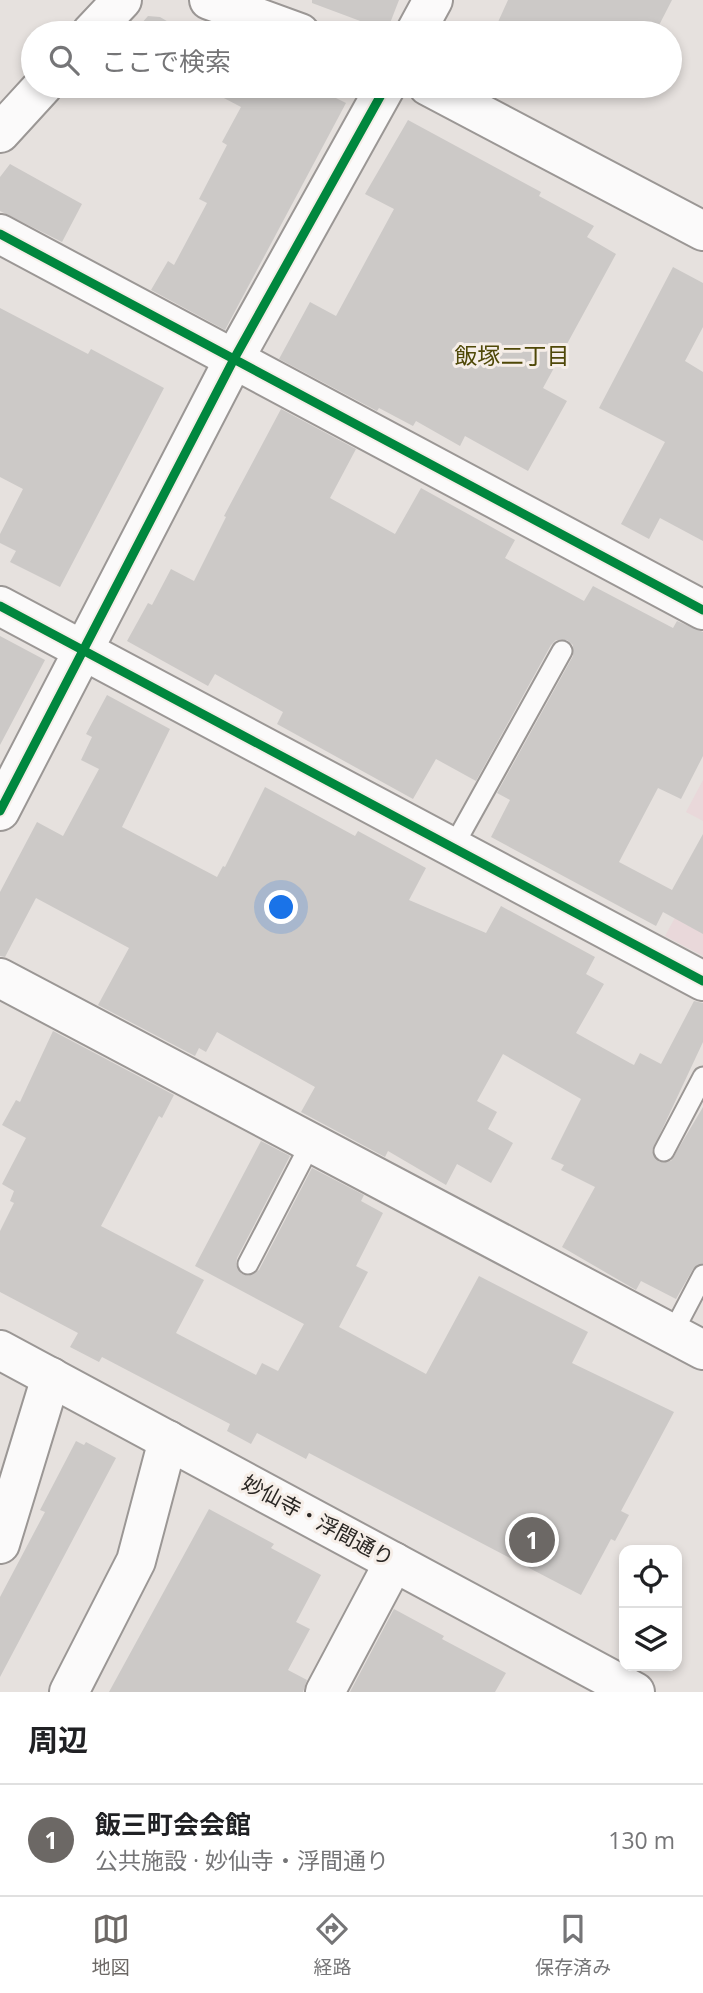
<!DOCTYPE html>
<html lang="ja">
<head>
<meta charset="utf-8">
<style>
	:root { --surface:#fff; --page:#f2f2f2; --text:#202124; --muted:#757577; --line:#e0e0e0; --accent:#6c6865 }
	body { margin:0; font-family:"Open Sans","Noto Sans JP",sans-serif; background:var(--page); color:var(--text) }
	.controls { position:absolute; right:21px; bottom:21px; display:grid; overflow:hidden; border-radius:14px; box-shadow:0 4px 10px #0003 }
	.controls button { width:63px; height:63px; display:grid; place-items:center; padding:0; border:0; border-bottom:2px solid var(--line); background:var(--surface); color:var(--text); font:35px sans-serif }
	.you { position:absolute; left:282px; top:908px; width:24px; height:24px; margin:-18px; border:5px solid #fff; border-radius:50%; background:#1a73e8; box-shadow:0 0 0 10px #1a73e833 }
	.badge { display:grid; place-items:center; width:46px; height:46px; border-radius:50%; background:var(--accent); color:#fff; font-size:23px; font-weight:700 }
	.pin { position:absolute; translate:-50% -50%; border:4px solid #fff; box-shadow:0 2px 7px #0006 }
	.list { margin:0; padding:0; list-style:none }
	h2 { display:flex; justify-content:space-between; align-items:center; height:91px; margin:0; padding:0 28px; font-size:30px }
	h2 small { font-size:23px; font-weight:400; color:var(--muted) }
	.list li { display:grid; grid-template-columns:46px 1fr auto; gap:21px; align-items:center; box-sizing:border-box; height:112px; padding:0 28px; border-top:2px solid var(--line) }
	.list b { display:block; font-size:26px; white-space:nowrap }
	.list p { margin:0; font-size:23px; white-space:nowrap; color:var(--muted) }
	.list em { font-size:23px; font-style:normal; color:var(--muted) }
	.icon { flex:none; width:38px; height:38px; fill:none; stroke:currentColor; stroke-width:2; stroke-linecap:round; stroke-linejoin:round }
	.map { position:relative; flex:none; width:703px; height:1692px; overflow:hidden }
	.search { position:absolute; background:var(--surface); box-shadow:0 4px 10px #0003; left:21px; right:21px; top:21px; height:77px; display:flex; align-items:center; gap:18px; box-sizing:border-box; padding:0 24px; border-radius:38px; color:var(--muted); font-size:26px }
	.sheet { height:203px; background:var(--surface) }
	nav { display:flex; justify-content:space-around; align-items:center; box-sizing:border-box; height:98px; border-top:2px solid var(--line); background:var(--surface); font-size:19px; color:var(--muted) }
	nav a { display:grid; justify-items:center; gap:4px }
	nav .on { color:var(--accent) }
	.map>svg:first-child { display:block }
</style>
</head>
<body>
<div class="map">
<svg width="703" height="1692" viewBox="0 0 703 1692">
	<rect width="100%" height="100%" fill="#e6e1de"/>
	<path fill="#e9d8da" d="M703 780V821L686 812Z
		M703 866V956L665 936Z"/>
	<path fill="#ccc9c7" d="M312 0H399L387 31 312 3Z
		M508 0H672L655 33H499L503 25 498 22Z
		M148 16 160 17 187 33H133Z
		M201 86H312L346 103 225 330 151 290 168 261 174 265 207 203 199 199 227 145 222 142 241 107Z
		M408 120 541 192 539 196 594 226 587 237 616 254 543 388 567 401 528 471 465 436 460 446 416 421 413 426 379 408 377 411 279 359 310 302 336 316 394 209 365 194Z
		M10 164 82 204 62 242 0 211V177Z
		M673 267 703 283V327L685 361 703 372V541L660 518 649 539 621 524 665 442 599 408Z
		M0 308 88 354 91 349 164 388 60 587 10 562 16 551 0 543V534L23 489 0 477Z
		M281 409 356 449 330 498 395 534 421 488 515 540 505 558 584 601 593 586 673 628 677 621 703 632V756L681 799 658 788 619 862 672 890 703 834V934L663 912 656 926 491 837 510 800 497 793 573 656V645L567 640H556L551 645 476 781 436 759 413 799 277 724 283 712 215 674 208 686 127 641 148 603 152 605 171 569 194 581 226 517 224 516Z
		M0 636 45 660 0 745Z
		M107 695 170 729 122 827 217 877 223 866 225 867 265 787 355 836 358 831 426 868 409 900 486 933 501 906 595 957 586 974 604 984 576 1033 630 1063 634 1065 640 1053 661 1064 694 1001 703 1003V1042L652 1151 659 1162 671 1161 703 1107V1263L693 1269 676 1299 641 1281 636 1290 562 1247 595 1187 561 1170 564 1165 551 1159 581 1099 503 1054 477 1101 497 1112 488 1129 513 1143 491 1183 457 1164 446 1185 388 1151 385 1157 301 1112 315 1087 217 1032 206 1052 199 1048 195 1056 98 1005 129 948 36 898 5 957 0 956V892L37 822 63 836 99 769 81 760 92 737 86 734Z
		M53 1031 174 1095 162 1118 159 1116 101 1226 204 1280 176 1333 256 1375 262 1363 278 1371 304 1324 195 1266 261 1141 290 1156 237 1258 236 1265 242 1274 249 1276 259 1270 312 1168 364 1195 361 1201 383 1213 356 1266 368 1272 339 1327 426 1374 479 1276 588 1332 572 1363 674 1412 621 1511 629 1515 615 1541 611 1539 581 1595 309 1453 306 1459 257 1433 251 1444 227 1431 230 1424 102 1357 99 1362 70 1347 78 1333 0 1292V1231L14 1203 10 1201 14 1191 2 1184 26 1138 2 1125 16 1100 20 1102Z
		M76 1441 84 1445 86 1442 116 1458 0 1677V1597L45 1512 40 1510Z
		M209 1509 274 1544 271 1548 321 1575 296 1622 310 1629 288 1670 307 1680 303 1692H109Z
		M394 1609 444 1636 442 1639 506 1673 495 1692H350Z"/>
	<g fill="none" stroke-linecap="round" stroke-linejoin="round">
		<g stroke="#9b9795" stroke-width="23">
			<path id="service" d="M453 847 562 651
				M664 1151 703 1077
				M248 1264 311 1143
				M672 1334 703 1275"/>
		</g>
		<g stroke="#9b9795" stroke-width="42">
			<path id="minor" d="M0 234 703 610
				M0 978 703 1350
				M0 1544 51 1377
				M69 1692 136 1561 168 1440
				M325 1692 394 1562"/>
		</g>
		<g stroke="#9b9795" stroke-width="42">
			<path id="tertiary" d="M209 0 300 33
				M91 33 122 0
				M415 33 433 0
				M428 86 703 231
				M0 133 43 86
				M0 606 703 981
				M0 811 234 359 386 86
				M0 1350 635 1692"/>
		</g>
		<use href="#service" stroke="#fbfafa" stroke-width="19"/>
		<use href="#minor" stroke="#fbfafa" stroke-width="38"/>
		<use href="#tertiary" stroke="#fbfafa" stroke-width="38"/>
		<g stroke="#f6eee8" stroke-width="13">
			<path id="cycleway" d="M0 234 703 610
				M0 606 703 981
				M0 811 234 359 386 86"/>
		</g>
		<use href="#cycleway" stroke="#00873e" stroke-width="9"/>
	</g>
	<g text-anchor="middle" stroke-width="6" stroke-linejoin="round" paint-order="stroke">
		<g font-size="21" fill="#2a2724" stroke="#f6eee8">
			<text transform="translate(318 1521) rotate(28)" y="7">妙仙寺・浮間通り</text>
		</g>
		<g font-size="23" fill="#4f4807" stroke="#f6eee8">
			<text x="512" y="364">飯塚二丁目</text>
		</g>
	</g>
</svg>
<div class="controls">
<button><svg class="icon" aria-label="locate" viewBox="0 0 24 24"><circle cx="12" cy="12" r="6"/><path d="M12 2v4M12 18v4M2 12h4M18 12h4"/></svg></button>
<button><svg class="icon" aria-label="layers" viewBox="0 0 24 24"><path d="M12 4l9 5-9 5-9-5zM3 14l9 5 9-5"/></svg></button>
</div>
<div class="you"></div>
<div class="pin badge" style="left:532px;top:1540px">1</div>
<div class="search"><svg class="icon" aria-label="search" viewBox="0 0 24 24"><circle cx="10" cy="10" r="6"/><path d="M15 15l6 6"/></svg>ここで検索</div>
</div>
<section class="sheet">
<h2>周辺<small></small></h2>
<ul class="list">
<li><span class="badge">1</span><div><b>飯三町会会館</b><p>公共施設 · 妙仙寺・浮間通り</p></div><em>130 m</em></li>
</ul>
</section>
<nav>
<a class="on"><svg class="icon" aria-label="map" viewBox="0 0 24 24"><path d="M3 6l6-2 6 2 6-2v14l-6 2-6-2-6 2zM9 4v14M15 6v14"/></svg>地図</a>
<a><svg class="icon" aria-label="directions" viewBox="0 0 24 24"><path d="M12 3l9 9-9 9-9-9zM9 14v-3h6M13 9l2 2-2 2"/></svg>経路</a>
<a><svg class="icon" aria-label="saved" viewBox="0 0 24 24"><path d="M7 4h10v16l-5-4-5 4z"/></svg>保存済み</a>
</nav>
</body>
</html>
